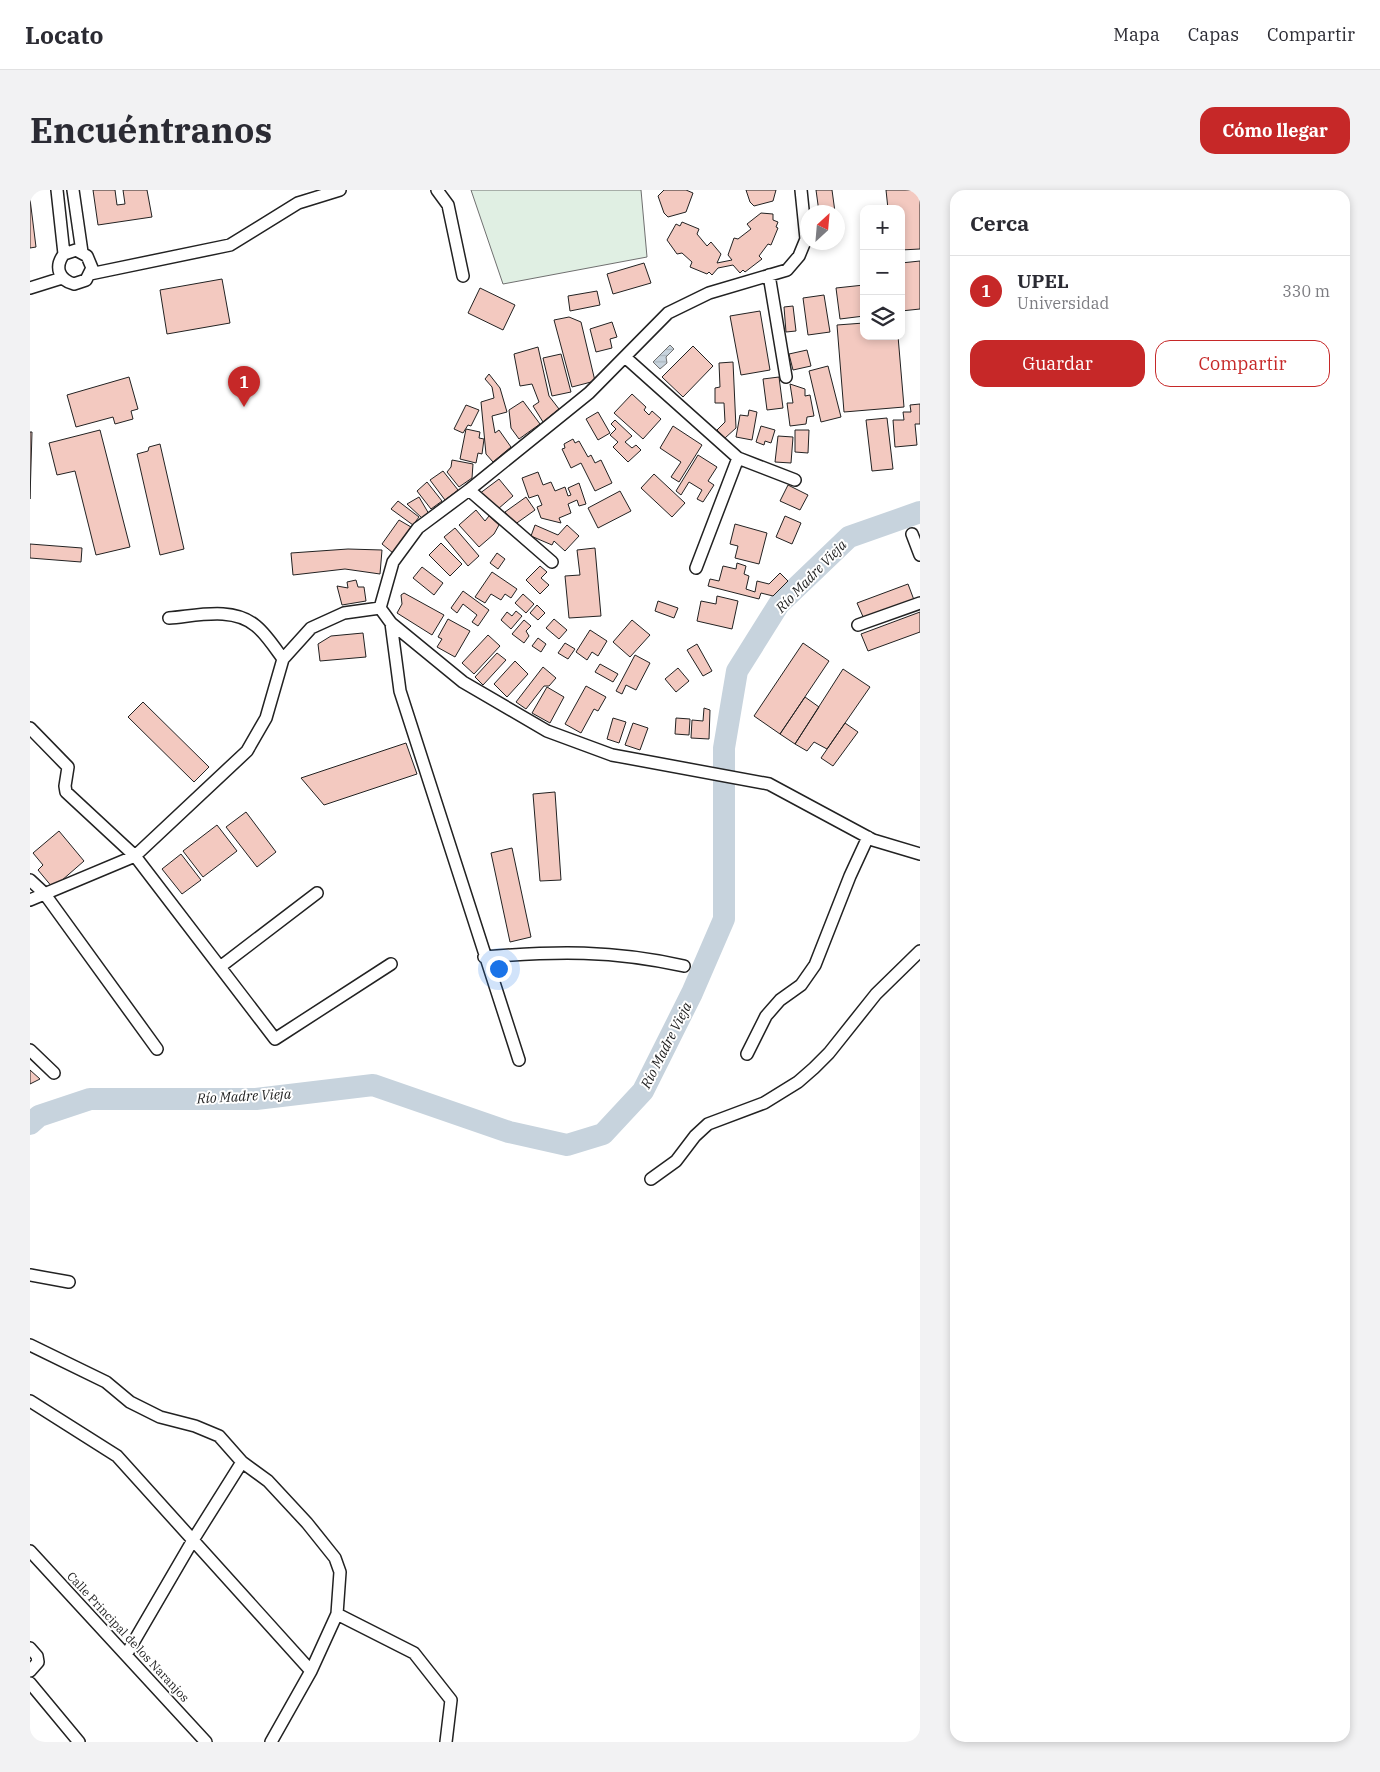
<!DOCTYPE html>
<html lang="es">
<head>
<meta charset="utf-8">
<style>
	:root { --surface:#fff; --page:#f2f2f3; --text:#2b2b33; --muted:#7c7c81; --line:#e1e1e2; --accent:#c62828 }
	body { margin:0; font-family:"IBM Plex Serif",serif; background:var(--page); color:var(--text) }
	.controls { position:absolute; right:15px; top:15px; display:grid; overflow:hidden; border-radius:10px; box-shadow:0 2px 8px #0003 }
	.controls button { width:45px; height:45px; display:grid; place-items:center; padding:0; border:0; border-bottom:1px solid var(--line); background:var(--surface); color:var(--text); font:25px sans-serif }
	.compass { position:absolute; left:770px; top:15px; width:45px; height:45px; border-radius:50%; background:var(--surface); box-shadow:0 2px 8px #0003; rotate:26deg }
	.you { position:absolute; left:468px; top:778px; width:18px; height:18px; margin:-12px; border:4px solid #fff; border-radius:50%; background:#1a73e8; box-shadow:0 0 0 8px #1a73e833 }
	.badge { display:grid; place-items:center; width:32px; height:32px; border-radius:50%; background:var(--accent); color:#fff; font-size:16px; font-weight:700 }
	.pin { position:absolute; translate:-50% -41px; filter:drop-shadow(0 1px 2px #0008) }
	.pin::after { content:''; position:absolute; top:26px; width:18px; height:15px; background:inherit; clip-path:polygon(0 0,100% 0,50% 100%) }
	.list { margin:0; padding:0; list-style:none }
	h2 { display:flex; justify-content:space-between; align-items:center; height:65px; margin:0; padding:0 20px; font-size:21px }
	h2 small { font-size:16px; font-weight:400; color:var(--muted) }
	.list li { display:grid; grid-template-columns:32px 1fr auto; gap:15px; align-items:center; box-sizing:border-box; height:70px; padding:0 20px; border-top:1px solid var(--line) }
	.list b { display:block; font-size:19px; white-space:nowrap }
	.list p { margin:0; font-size:16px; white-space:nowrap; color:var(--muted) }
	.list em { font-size:16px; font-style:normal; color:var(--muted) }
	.actions { display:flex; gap:10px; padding:15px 20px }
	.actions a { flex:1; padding:11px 0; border:1px solid var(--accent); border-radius:15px; text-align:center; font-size:18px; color:var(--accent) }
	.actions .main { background:var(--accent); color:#fff }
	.icon { flex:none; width:28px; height:28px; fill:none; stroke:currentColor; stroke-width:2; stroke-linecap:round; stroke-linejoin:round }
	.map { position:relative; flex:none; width:890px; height:1552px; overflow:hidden; border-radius:15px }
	header { display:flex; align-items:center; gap:30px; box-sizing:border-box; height:70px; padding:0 25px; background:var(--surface); border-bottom:1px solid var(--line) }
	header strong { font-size:24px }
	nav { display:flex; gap:28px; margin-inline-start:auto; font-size:18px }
	.intro { display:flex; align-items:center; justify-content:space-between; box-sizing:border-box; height:120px; padding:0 30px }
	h1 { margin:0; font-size:35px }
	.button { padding:12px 22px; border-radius:15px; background:var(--accent); color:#fff; font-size:18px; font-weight:700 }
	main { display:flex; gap:30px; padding:0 30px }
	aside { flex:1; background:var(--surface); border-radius:15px; box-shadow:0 2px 8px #0003 }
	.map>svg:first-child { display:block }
</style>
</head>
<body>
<header>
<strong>Locato</strong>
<nav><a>Mapa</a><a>Capas</a><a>Compartir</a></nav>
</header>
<div class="intro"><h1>Encuéntranos</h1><a class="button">Cómo llegar</a></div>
<main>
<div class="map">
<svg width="890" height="1552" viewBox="0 0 890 1552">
	<defs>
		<pattern id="water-rules" width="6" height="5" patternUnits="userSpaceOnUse" patternTransform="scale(1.25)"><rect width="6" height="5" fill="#c7d3dd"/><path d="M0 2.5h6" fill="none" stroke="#abb5bd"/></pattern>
	</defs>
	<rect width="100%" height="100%" fill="#fff"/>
	<path fill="#e0efe3" stroke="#6f6f6f" d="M441 0H611L617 67 473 94Z"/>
	<path fill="url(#water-rules)" stroke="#6f6f6f" d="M640 155 644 159 636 167 637 173 630 179 623 172Z"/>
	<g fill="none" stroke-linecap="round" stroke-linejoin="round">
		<path stroke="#c7d3dd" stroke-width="22" d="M0 934 9 926 60 909H226L343 895 479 942 537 955 573 944 613 901 662 803 694 729V558L707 481 749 414 819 347 890 322"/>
	</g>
	<path fill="#f3c9c0" stroke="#222" d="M63 0H85L87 15 95 14 93 0H117L122 27 68 35Z
		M634 0H656L663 3 656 22 638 27 634 23 628 6Z
		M716 0H746L743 11 724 16 720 12Z
		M786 0H802L805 22H789Z
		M856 0H890V59L871 60V19H858Z
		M0 9 6 57 0 58Z
		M731 23 743 24V30L748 32 746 37 748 38 741 55 738 54 729 66 732 69 715 82 713 80 710 83 703 75 688 78 682 85 679 82 677 84 660 77 662 72 652 63 647 64 637 50 646 34 650 36 652 32 669 39 667 44 677 56 681 52 691 64 687 73 702 70 698 65 704 48 708 49 721 39 717 34Z
		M890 71V119L871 121V73Z
		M614 73 621 93 583 104 577 84Z
		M192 89 200 133 137 144 130 100Z
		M834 95V126L810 129 806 98Z
		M450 98 485 115 473 140 438 123Z
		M567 101 570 115 540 121 538 106Z
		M794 105 800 142 778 145 773 108Z
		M763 116 766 141 756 142 754 117Z
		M730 121 740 180 711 185 700 126Z
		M539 127 551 132 565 191 542 197 524 130Z
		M582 132 587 147 580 149 582 158 566 162 560 139Z
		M834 133V146H868L874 217 814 222 807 135Z
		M663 156 683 176 653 207 632 187Z
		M508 157 519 206 529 219 513 232 503 216 509 212 502 194 490 196 484 164Z
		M777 160 781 176 763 180 759 164Z
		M531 164 541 202 522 206 513 168Z
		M703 172 706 238 695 248 687 240 695 232 694 213H685V198L690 197 689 173Z
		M798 176 811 227 791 232 779 181Z
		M459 184 470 198 477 222 462 226 465 243 469 240 481 257 463 272 456 264 451 212 464 208 462 197 455 189Z
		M99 187 108 219 101 221 103 229 85 234 83 227 46 237 37 205Z
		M749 187 753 218 737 220 733 189Z
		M760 194 775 199V206L780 205 784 226 777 227 776 234 760 236 757 213H763Z
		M602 204 616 217 614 220 619 225 622 221 631 229 613 249 584 223Z
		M493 211 510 234 489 249 481 238 479 220Z
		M890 214V234H885L887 255 865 257 863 230H874L873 222H881L880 215Z
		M436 215 449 220 441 236 438 235 433 243 424 239Z
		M719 220 727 222 722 250 706 247 710 225 718 226Z
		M568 222 580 243 568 250 556 229Z
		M857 228 863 279 842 281 836 230Z
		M585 230 602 246 595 252 602 258 606 255 611 260 598 272 583 257 588 252 580 245 586 239 581 234Z
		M643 236 672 255 649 292 641 287 651 272 630 258Z
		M731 236 745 240 741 253 735 251 734 255 726 252Z
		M436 239 450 242 449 248 454 249 452 264 448 263 446 273 430 269Z
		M70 240 100 357 66 365 45 281 27 285 19 253Z
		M765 240H779L778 263 765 262Z
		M0 242H2L0 309Z
		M748 246 763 247 761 273 745 272Z
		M543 249 545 253 549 251 558 267 561 265 565 273 571 270 582 293 565 301 551 273 541 278 532 259 535 258 534 254Z
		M130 254 154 359 130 365 107 264 118 261 119 257Z
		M668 265 687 277 678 291 684 295 673 312 667 309 672 300 659 292 651 305 646 301Z
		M422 270 443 274 442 288 429 297 417 282 421 277Z
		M413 281 428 300 415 310 400 290Z
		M508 282 513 295 521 292 525 301 535 297 538 306 541 305 538 298 549 293 556 314 549 316 547 310 538 314 541 323 529 328 531 333 511 328 507 317 512 315 508 305 499 308 492 288Z
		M624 284 655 313 642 327 611 298Z
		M469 289 483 306 468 319 449 304Z
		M397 292 412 311 401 319 387 301Z
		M758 295 778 305 770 320 750 311Z
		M590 301 601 321 568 338 558 318Z
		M389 307 399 324 393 329 377 314Z
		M496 307 505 320 484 335 475 322Z
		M368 311 389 327 383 335 361 319Z
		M446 320 455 331 459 326 469 335 464 344 449 357 429 335Z
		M755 326 771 333 762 354 746 347Z
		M369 330 381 337 363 363 352 354Z
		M705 334 737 343 729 374 705 368 708 356 700 354Z
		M505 335 528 345 537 335 549 346 535 361 524 351 522 355 501 346Z
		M425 338 449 366 438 376 414 347Z
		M411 353 432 374 420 386 399 365Z
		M0 354 52 358 51 372 0 368Z
		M565 358 571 426 539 428 535 386 550 385 547 360Z
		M318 359 352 360 350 384 315 379 263 385 261 363Z
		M467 363 475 369 468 379 460 373Z
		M707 373 716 376 714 384 719 386 716 399 725 402 727 391 739 394 750 383 758 391 743 406 731 403 729 409 678 396 680 389 689 391 693 376 706 379Z
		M510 376 517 382 511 388 519 395 510 404 496 390Z
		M392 377 413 393 404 405 383 388Z
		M462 382 487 399 481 408 475 404 471 410 461 404 455 413 445 407Z
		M326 390 328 397H334L336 411 312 415 307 396 318 398 317 392Z
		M878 394 884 410 834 429 827 413Z
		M433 401 459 420 448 436 442 432 447 425 433 414 427 423 421 418Z
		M374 403 414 425 402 445 367 423 372 414 371 405Z
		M493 404 504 414 496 423 485 413Z
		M687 406 708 411 702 439 667 431 671 411 686 414Z
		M628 411 648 418 644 428 625 421Z
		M507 415 515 423 508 430 500 423Z
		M486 421 492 426 481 439 471 430 477 422 482 426Z
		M890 422V442L838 461 831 444Z
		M418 429 440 441 425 467 407 457 412 449 408 447Z
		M524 429 537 440 529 449 516 438Z
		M494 430 501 436 496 441 499 446 494 453 482 444Z
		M602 430 620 445 600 467 583 452Z
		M560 440 577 451 568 466 562 462 557 470 546 462Z
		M333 443 336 467 290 471 288 454 301 446Z
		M458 445 470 456 444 484 432 473Z
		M508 448 516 454 511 462 502 456Z
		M535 453 545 459 538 469 528 463Z
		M773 453 799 471 750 544 724 526Z
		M667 454 682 481 673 486 657 460Z
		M467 463 476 470 453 495 445 487Z
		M605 465 620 473 606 500 596 495 592 504 586 501Z
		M485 471 498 484 477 507 464 494Z
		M570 474 588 484 583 492 565 482Z
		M513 477 526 488 519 496H514L496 519 486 512Z
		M648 478 659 491 646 502 635 489Z
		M813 479 840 497 797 559 784 552 777 561 765 554Z
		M556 496 576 507 568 521 564 519 551 543 535 534Z
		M517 497 534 507 520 533 502 523Z
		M775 507 789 517 765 554 750 544Z
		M113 512 179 577 164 592 98 527Z
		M674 518 680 520 679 549 661 548 662 530 673 531Z
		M583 528 596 532 589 553 577 549Z
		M646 528 660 529 659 545 645 544Z
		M603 533 618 538 610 560 595 555Z
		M815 533 828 542 803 576 791 568Z
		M376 553 387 584 294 615 271 588Z
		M525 602 531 690 510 691 503 604Z
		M216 622 246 662 227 677 196 637Z
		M187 635 207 661 173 687 153 661Z
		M29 641 54 671 23 698 8 680 13 675 3 663Z
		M482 658 501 747 480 752 461 663Z
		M151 664 171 690 152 704 132 679Z
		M0 880 10 889 0 894Z"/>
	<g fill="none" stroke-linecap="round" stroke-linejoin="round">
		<g stroke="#222" stroke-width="14">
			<path id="minor" d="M27 0 34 64C24 77 29 90 44 94L56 90 62 78 57 66 46 60 34 64
				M43 0 52 62
				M407 0 418 15 433 86
				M771 0 776 49 769 66 757 80 679 103 638 123 559 203 439 300 388 338 363 372 350 418 361 433 433 492 517 541 582 565 739 594 843 650 890 664
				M60 84 200 55 268 13 310 0
				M739 85 756 187
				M0 98 32 88
				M595 167 708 268 765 290
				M439 300 522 372
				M882 344 890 365
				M666 378 708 268
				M139 428C166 426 203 416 226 436 236 444 245 458 253 469
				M361 433 370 501 489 870
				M828 435 890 413
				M0 538 38 577 35 596 36 602 105 666 245 849 361 774
				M0 690 14 703 127 859
				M0 710 105 666 217 561 236 528 253 469 281 438 314 423 350 418
				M454 767C526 761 582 760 654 776
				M190 777 287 703
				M0 860 24 883
				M717 864 736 826 750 810 771 795 785 775 820 686 838 647
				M621 989 646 971 665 946 678 934 734 913 768 892 784 878 799 863 846 804 890 761
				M0 1085 39 1092
				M0 1155 76 1192 100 1212 130 1227 165 1236 189 1246 212 1272 238 1291 277 1333 305 1368 310 1382 307 1424 281 1481 241 1552
				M0 1211 87 1266 281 1481
				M0 1361 176 1552
				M307 1424 384 1463 421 1510 416 1552
				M0 1458 7 1466 8 1472 0 1481
				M96 1465 163 1350 212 1272
				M0 1493 49 1552"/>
		</g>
		<use href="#minor" stroke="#fff" stroke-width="11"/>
	</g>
	<g text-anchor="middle" stroke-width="4" stroke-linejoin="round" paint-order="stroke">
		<g font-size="12" fill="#222" stroke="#fff">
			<text transform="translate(98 1447) rotate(47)" y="4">Calle Principal de los Naranjos</text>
		</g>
		<g font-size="14" font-style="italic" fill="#222" stroke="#fff">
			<text transform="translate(781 386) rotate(-46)" y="5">Río Madre Vieja</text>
			<text transform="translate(636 855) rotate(-63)" y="5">Río Madre Vieja</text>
			<text transform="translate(214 906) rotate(-3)" y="5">Río Madre Vieja</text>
		</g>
	</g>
</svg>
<div class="controls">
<button>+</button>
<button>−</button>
<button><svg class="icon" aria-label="layers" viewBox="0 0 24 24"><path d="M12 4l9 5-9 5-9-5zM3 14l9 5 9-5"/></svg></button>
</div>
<svg class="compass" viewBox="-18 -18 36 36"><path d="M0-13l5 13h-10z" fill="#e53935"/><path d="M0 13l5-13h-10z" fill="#7c7c81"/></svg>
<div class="you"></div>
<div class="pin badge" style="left:214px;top:217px">1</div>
</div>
<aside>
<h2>Cerca<small></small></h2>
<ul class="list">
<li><span class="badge">1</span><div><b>UPEL</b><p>Universidad</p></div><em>330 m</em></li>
</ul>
<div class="actions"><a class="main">Guardar</a><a>Compartir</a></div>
</aside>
</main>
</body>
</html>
